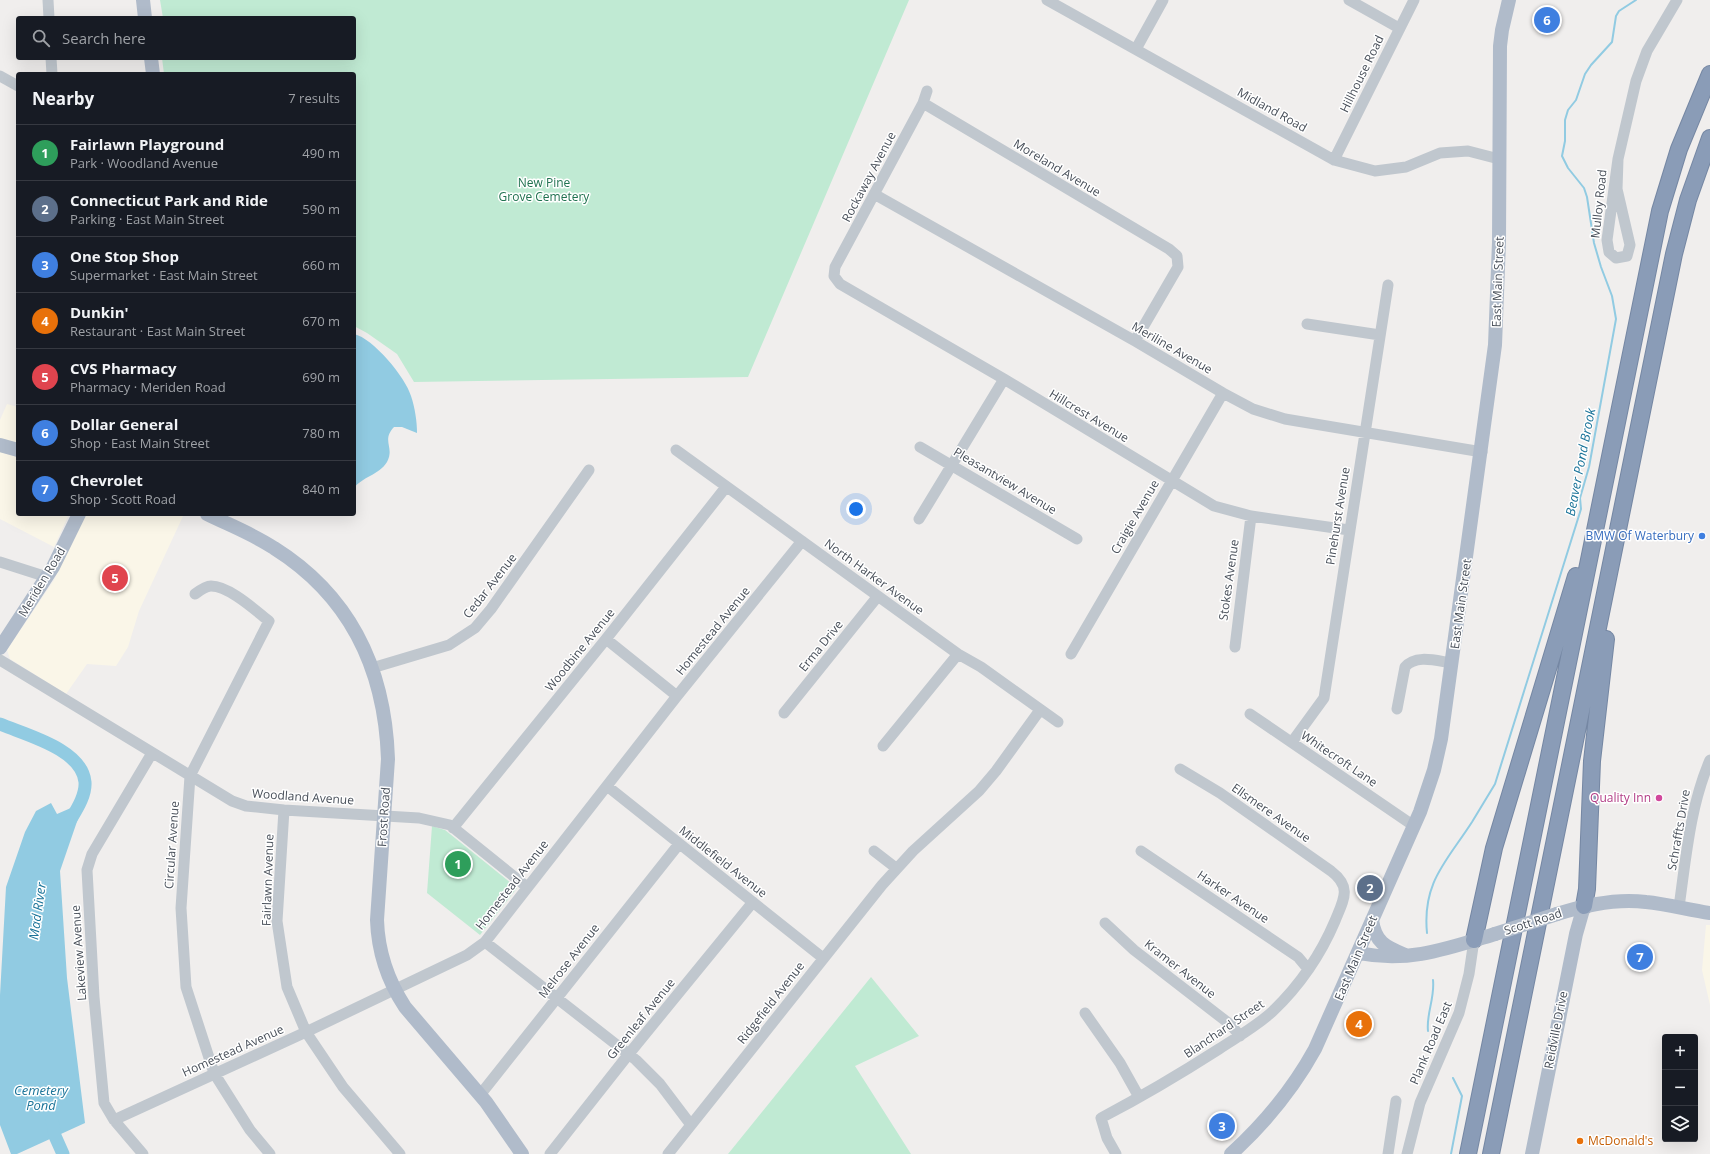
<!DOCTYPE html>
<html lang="en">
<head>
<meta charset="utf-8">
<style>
	:root { --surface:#171b24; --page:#242831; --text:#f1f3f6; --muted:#9ea1a6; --line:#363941; --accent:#d93025 }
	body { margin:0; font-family:"Open Sans",sans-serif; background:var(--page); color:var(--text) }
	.controls { position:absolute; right:12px; bottom:12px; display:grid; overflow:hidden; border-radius:4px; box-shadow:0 4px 16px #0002 }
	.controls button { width:36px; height:36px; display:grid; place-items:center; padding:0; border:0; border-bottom:1px solid var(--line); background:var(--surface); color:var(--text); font:20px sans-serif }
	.you { position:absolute; left:856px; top:509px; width:14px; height:14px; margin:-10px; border:3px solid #fff; border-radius:50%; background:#1a73e8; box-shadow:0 0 0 6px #1a73e833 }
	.badge { display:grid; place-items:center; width:26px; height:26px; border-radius:50%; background:var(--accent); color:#fff; font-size:13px; font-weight:700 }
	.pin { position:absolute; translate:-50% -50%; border:2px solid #fff; box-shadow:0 1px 4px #0006 }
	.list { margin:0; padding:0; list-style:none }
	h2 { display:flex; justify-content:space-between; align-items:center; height:52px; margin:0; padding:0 16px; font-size:17px }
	h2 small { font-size:13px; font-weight:400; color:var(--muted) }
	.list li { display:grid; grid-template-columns:26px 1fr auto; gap:12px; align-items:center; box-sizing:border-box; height:56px; padding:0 16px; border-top:1px solid var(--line) }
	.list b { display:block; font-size:15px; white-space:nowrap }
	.list p { margin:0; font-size:13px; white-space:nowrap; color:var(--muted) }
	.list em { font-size:13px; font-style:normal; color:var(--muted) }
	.icon { flex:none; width:22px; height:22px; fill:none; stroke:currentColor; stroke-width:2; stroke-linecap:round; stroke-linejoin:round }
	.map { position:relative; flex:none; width:1710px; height:1154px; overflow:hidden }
	.search { position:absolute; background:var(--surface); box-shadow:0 4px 16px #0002; left:16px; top:16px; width:340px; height:44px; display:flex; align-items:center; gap:10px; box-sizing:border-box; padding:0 14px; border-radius:4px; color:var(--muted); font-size:15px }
	.panel { position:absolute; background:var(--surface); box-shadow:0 4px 16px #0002; left:16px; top:72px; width:340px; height:444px; border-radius:4px }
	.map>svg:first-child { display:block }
</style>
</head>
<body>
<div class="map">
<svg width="1710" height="1154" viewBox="0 0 1710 1154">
	<rect width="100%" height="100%" fill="#f0eeed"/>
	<path fill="#faf6e8" d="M7 404 18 407V444L0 439V420Z
		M0 452 18 457V514H69L54 547 0 519Z
		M86 514H184L139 611 128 647 116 666 87 664 66 694 15 662 10 659 7 650 54 580Z
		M1706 925H1710V1005L1702 970Z"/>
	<path fill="#c0ead3" d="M160 0H909L748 377 414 382 397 354 367 333 354 326V74H164L162 58H354V18H163Z
		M432 826 445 830 517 888 480 935 427 893Z
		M871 977 919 1036 855 1066 911 1154H728Z"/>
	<path fill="#91cbe2" d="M354 334C373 338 406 378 411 396 415 408 417 422 417 433L402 427H394C381 441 395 447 387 462 379 475 362 477 354 488Z
		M51 803 57 814 80 804 82 807 60 871 67 978 85 1123 17 1154H11L0 1125V995L6 887 25 832 36 811Z"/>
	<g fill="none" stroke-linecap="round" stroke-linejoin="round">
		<path stroke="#91cbe2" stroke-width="2" d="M1427 933C1422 882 1447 861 1472 822 1480 809 1487 797 1495 784L1581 509 1580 498 1589 467 1616 319 1612 296 1601 267 1594 243 1587 197 1584 188 1568 168 1562 156 1565 141V120L1568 110 1576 100 1585 74 1591 65 1612 42 1616 16 1619 11 1636 0
			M1428 1031C1426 1014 1435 998 1433 980
			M1451 1154 1462 1096 1453 1078"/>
		<path stroke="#91cbe2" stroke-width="13" d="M0 724C26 735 82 749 85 782 86 795 77 809 71 819
			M52 1120 55 1136 63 1154"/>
		<g stroke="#7587a3" stroke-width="18">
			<path id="highway" d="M1584 906 1587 889 1592 761 1606 639
				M1474 940 1494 848 1576 576
				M1468 1154 1660 211 1679 149 1710 74
				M1491 1154 1674 254 1688 200 1710 138"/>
		</g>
		<path stroke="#c0c7ce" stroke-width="11" d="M48 0 49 18
			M1047 0 1334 160 1375 171 1406 167 1440 153 1468 151 1499 159
			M1349 0 1399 28
			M1136 49 1163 0
			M51 58 52 74
			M0 76 18 86
			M927 91 923 103 835 267 834 276 840 284 1004 379 1214 506 1251 516 1349 530
			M923 103 1169 249 1177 256 1178 267 1135 341
			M1618 159 1617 189 1630 245 1627 256 1616 258 1609 252 1607 240 1618 159 1636 81 1647 51 1677 0
			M1334 160 1414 0
			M874 194 1135 341 1223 393 1253 409 1285 419 1482 452
			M1307 324 1380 335
			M920 447 1077 539
			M676 450 958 654 981 667 1058 722
			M919 519 1004 379
			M0 562 47 577
			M195 594C199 591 206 586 211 586 229 586 255 610 269 621L190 776 181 908 186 987 214 1073 250 1130 270 1154
			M606 639 677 696
			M1235 647 1251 516
			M1071 654 1223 393
			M0 660 232 801 246 806 284 810 419 818 450 825 527 887
			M372 668 449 645 475 628 491 609 589 470
			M1397 709 1405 667C1416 654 1437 661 1452 663
			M784 713 878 596
			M1250 714 1414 826
			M1292 742 1324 698 1388 285
			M883 746 958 654
			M607 786 823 958
			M284 810 277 921 287 987 306 1032 343 1087 400 1154
			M453 828 606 639 726 487
			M874 851 896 868
			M1141 851 1298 957 1308 969
			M1679 907C1686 858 1690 806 1710 760
			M1105 923 1134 950 1231 1025 1240 1036
			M485 942 636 1060 660 1084 691 1125
			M1085 1013 1120 1063 1139 1097
			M480 1095 679 844
			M114 1120 306 1032 467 955 485 942 677 696 802 541
			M143 1154 114 1120 104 1103 94 997 87 870 92 854 152 753
			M550 1154 628 1055 753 902
			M668 1154 882 885 913 851 979 791 996 771 1040 710
			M1116 1154 1107 1138 1101 1118C1141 1097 1180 1074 1219 1049 1237 1037 1257 1026 1273 1011 1299 986 1321 954 1335 921 1344 899 1352 887 1331 871L1220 793 1180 769
			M1388 1154 1396 1101
			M1407 1154 1420 1103 1459 1013 1469 974 1474 940"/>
		<path stroke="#b0bbca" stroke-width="14" d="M143 0 145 18
			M151 58 153 74
			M0 445 18 450
			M207 514C229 525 253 534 274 548 352 597 385 670 388 759L377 920C378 951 388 981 405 1007L486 1102 522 1154
			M0 648 53 567 79 514
			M1557 914C1585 905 1616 898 1646 902 1667 904 1689 910 1710 913
			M1372 920C1375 942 1385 947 1405 955
			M1358 953C1409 963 1446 949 1495 934
			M1231 1154C1265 1123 1293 1089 1315 1049L1420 812 1434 770 1441 739 1495 345 1499 242 1500 46 1502 30 1509 0
			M1532 1154 1576 934 1584 906"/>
		<use href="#highway" stroke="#8a9cb7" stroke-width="16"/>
		<path stroke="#b0bbca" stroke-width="14" d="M1495 934 1557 914"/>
	</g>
	<circle fill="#3f7fe0" stroke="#fff" stroke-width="1.5" cx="1702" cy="536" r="4"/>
	<circle fill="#d1479c" stroke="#fff" stroke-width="1.5" cx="1659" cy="798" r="4"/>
	<circle fill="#e8710a" stroke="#fff" stroke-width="1.5" cx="1580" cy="1141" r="4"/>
	<g text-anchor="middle" stroke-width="3" stroke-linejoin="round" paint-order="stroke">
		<g font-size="12" fill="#484f59" stroke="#fff">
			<text transform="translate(1362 74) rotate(-64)" y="4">Hillhouse Road</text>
			<text transform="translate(1272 110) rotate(29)" y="4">Midland Road</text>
			<text transform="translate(1057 168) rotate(31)" y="4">Moreland Avenue</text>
			<text transform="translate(869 177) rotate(-62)" y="4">Rockaway Avenue</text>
			<text transform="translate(1599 204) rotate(-84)" y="4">Mulloy Road</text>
			<text transform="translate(1498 282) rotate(-88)" y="4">East Main Street</text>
			<text transform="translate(1172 348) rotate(30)" y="4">Meriline Avenue</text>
			<text transform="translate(1089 416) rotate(31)" y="4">Hillcrest Avenue</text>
			<text transform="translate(1005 481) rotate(31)" y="4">Pleasantview Avenue</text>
			<text transform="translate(1338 516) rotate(-81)" y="4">Pinehurst Avenue</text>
			<text transform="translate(1135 517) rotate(-60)" y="4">Craigie Avenue</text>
			<text transform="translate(874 577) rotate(36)" y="4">North Harker Avenue</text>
			<text transform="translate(1229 580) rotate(-82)" y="4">Stokes Avenue</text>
			<text transform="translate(42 582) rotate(-59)" y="4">Meriden Road</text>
			<text transform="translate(490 586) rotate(-52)" y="4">Cedar Avenue</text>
			<text transform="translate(1461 604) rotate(-82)" y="4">East Main Street</text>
			<text transform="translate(713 631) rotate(-51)" y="4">Homestead Avenue</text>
			<text transform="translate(821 646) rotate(-51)" y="4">Erma Drive</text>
			<text transform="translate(580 650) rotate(-51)" y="4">Woodbine Avenue</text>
			<text transform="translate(1339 759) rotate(34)" y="4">Whitecroft Lane</text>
			<text transform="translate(303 797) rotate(4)" y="4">Woodland Avenue</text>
			<text transform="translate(1271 813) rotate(35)" y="4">Ellsmere Avenue</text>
			<text transform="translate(384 817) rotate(-86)" y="4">Frost Road</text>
			<text transform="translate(1679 830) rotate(-80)" y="4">Schraffts Drive</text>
			<text transform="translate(172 845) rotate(-86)" y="4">Circular Avenue</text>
			<text transform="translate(723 862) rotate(38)" y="4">Middlefield Avenue</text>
			<text transform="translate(268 880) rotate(-88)" y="4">Fairlawn Avenue</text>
			<text transform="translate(512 885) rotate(-52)" y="4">Homestead Avenue</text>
			<text transform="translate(1233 897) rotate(34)" y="4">Harker Avenue</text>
			<text transform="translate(1533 922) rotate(-18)" y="4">Scott Road</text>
			<text transform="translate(79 953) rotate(-94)" y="4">Lakeview Avenue</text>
			<text transform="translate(1356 958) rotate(-67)" y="4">East Main Street</text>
			<text transform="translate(569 961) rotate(-52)" y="4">Melrose Avenue</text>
			<text transform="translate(1180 969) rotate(38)" y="4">Kramer Avenue</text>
			<text transform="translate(771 1003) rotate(-52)" y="4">Ridgefield Avenue</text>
			<text transform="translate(641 1019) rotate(-51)" y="4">Greenleaf Avenue</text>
			<text transform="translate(1224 1029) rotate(-34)" y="4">Blanchard Street</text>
			<text transform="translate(1556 1030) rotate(-79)" y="4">Reidville Drive</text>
			<text transform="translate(1431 1043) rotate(-67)" y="4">Plank Road East</text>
			<text transform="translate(233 1051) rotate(-24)" y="4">Homestead Avenue</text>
		</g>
		<g font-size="12" fill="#207250" stroke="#fff">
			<text x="544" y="187">New Pine<tspan x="544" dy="14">Grove Cemetery</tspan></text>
		</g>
		<g font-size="12" fill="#366cbe" stroke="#fff" text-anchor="end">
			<text x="1694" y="540">BMW Of Waterbury</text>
		</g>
		<g font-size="12" fill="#b23c85" stroke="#fff" text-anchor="end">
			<text x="1651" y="802">Quality Inn</text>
		</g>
		<g font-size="12" fill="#c56008" stroke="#fff" text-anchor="start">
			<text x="1588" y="1145">McDonald's</text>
		</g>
		<g font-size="13" font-style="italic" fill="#1b7499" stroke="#fff">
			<text transform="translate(1580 462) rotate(-79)" y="5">Beaver Pond Brook</text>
			<text transform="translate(37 911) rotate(-82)" y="5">Mad River</text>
			<text x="41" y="1095">Cemetery<tspan x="41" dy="15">Pond</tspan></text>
		</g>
	</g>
</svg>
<div class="controls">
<button>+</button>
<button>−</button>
<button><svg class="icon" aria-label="layers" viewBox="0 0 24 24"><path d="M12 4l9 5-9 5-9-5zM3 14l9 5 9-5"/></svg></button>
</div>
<div class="you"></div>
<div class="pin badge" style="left:458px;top:864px;background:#2e9e5b">1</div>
<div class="pin badge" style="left:1370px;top:888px;background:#5c6f8a">2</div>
<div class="pin badge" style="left:1222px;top:1126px;background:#3f7fe0">3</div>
<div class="pin badge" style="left:1359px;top:1024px;background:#e8710a">4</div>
<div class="pin badge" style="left:115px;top:578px;background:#e0444e">5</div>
<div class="pin badge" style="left:1547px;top:20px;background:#3f7fe0">6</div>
<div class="pin badge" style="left:1640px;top:957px;background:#3f7fe0">7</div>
<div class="search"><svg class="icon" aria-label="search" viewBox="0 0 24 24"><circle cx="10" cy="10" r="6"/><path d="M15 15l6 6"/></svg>Search here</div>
<section class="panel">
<h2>Nearby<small>7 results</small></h2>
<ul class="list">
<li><span class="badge" style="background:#2e9e5b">1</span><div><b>Fairlawn Playground</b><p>Park · Woodland Avenue</p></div><em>490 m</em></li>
<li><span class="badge" style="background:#5c6f8a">2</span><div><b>Connecticut Park and Ride</b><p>Parking · East Main Street</p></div><em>590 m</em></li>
<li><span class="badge" style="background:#3f7fe0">3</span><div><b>One Stop Shop</b><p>Supermarket · East Main Street</p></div><em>660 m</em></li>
<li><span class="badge" style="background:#e8710a">4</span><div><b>Dunkin'</b><p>Restaurant · East Main Street</p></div><em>670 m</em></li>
<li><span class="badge" style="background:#e0444e">5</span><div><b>CVS Pharmacy</b><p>Pharmacy · Meriden Road</p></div><em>690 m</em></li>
<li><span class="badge" style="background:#3f7fe0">6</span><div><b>Dollar General</b><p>Shop · East Main Street</p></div><em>780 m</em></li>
<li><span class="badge" style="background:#3f7fe0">7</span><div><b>Chevrolet</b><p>Shop · Scott Road</p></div><em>840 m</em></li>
</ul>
</section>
</div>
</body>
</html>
